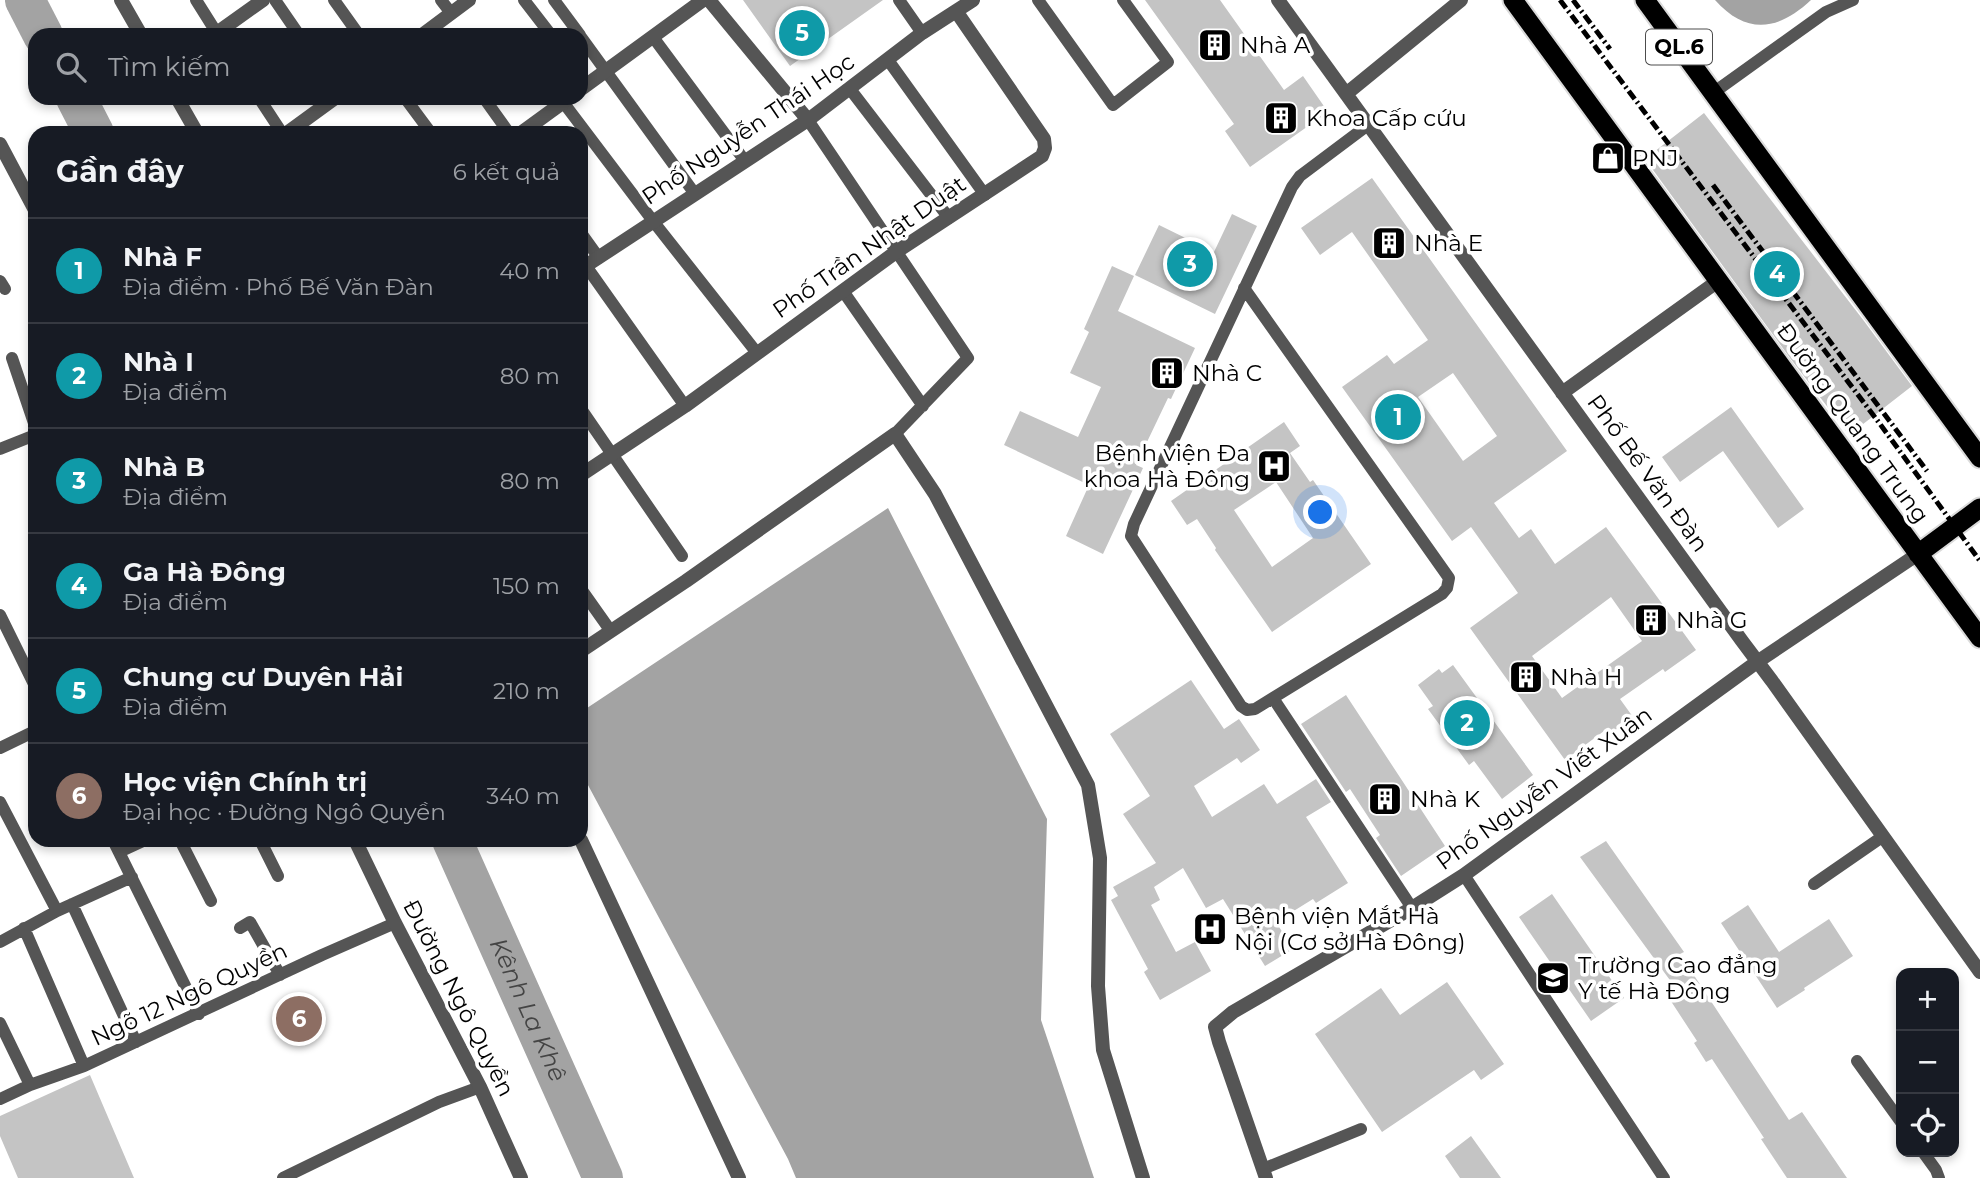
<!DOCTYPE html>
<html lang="vi">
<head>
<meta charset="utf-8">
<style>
	:root { --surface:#171b24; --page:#242831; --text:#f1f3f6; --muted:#9ea1a6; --line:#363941; --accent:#858687 }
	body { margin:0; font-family:Montserrat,sans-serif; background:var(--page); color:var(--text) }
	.controls { position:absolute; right:21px; bottom:21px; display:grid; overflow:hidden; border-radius:14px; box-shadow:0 4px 10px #0003 }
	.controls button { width:63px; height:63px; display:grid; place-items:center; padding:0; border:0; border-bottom:2px solid var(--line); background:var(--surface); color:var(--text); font:35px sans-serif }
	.you { position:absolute; left:1321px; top:513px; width:24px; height:24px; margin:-18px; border:5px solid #fff; border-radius:50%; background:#1a73e8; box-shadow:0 0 0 10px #1a73e833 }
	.badge { display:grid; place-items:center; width:46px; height:46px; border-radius:50%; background:var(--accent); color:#fff; font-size:23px; font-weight:700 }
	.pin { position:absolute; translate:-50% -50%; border:4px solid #fff; box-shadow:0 2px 7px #0006 }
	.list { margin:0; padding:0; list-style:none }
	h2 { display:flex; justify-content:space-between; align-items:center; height:91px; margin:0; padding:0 28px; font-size:30px }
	h2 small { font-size:23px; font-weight:400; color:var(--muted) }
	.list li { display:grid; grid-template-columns:46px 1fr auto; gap:21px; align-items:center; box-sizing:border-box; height:105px; padding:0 28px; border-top:2px solid var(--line) }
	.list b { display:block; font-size:26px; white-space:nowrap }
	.list p { margin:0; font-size:23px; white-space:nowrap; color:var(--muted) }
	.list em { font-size:23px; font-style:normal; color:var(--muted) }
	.icon { flex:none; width:38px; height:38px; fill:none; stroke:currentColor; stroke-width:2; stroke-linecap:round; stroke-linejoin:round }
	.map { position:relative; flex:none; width:1980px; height:1178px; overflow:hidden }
	.search { position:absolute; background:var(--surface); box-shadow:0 4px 10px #0003; left:28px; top:28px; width:560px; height:77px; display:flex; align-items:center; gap:18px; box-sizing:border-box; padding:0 24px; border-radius:21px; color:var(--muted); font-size:26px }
	.panel { position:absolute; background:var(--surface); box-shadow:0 4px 10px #0003; left:28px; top:126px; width:560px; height:721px; border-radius:21px }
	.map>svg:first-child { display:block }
</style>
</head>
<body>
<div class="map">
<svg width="1980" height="1178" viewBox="0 0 1980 1178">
	<rect width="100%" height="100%" fill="#fff"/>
	<path fill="#a3a3a3" d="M1715 0H1811C1779 30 1747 36 1715 0Z
		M888 508 1047 819 1041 1020 1094 1178H796L788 1159 581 772V712Z"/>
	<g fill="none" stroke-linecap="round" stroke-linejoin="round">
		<g stroke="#a3a3a3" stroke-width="40">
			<path d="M25 0 43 35"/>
			<path d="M76 98 94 133"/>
			<path id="s1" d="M452 840 603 1178"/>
		</g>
	</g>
	<path fill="#c4c4c4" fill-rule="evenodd" d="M743 0H883L790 66Z
		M1145 0H1220L1284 90 1303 76 1328 112 1250 167 1225 131 1234 124Z
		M1704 113 1864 321 1912 386 1849 435 1790 358 1645 159Z
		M1372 178 1567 451 1494 503 1519 538 1531 529 1555 564 1606 527 1696 650 1665 672 1663 669 1620 699 1633 717 1607 736 1604 731 1565 760 1470 628 1518 593 1471 527 1452 541 1342 387 1387 355 1394 364 1428 340 1352 232 1320 255 1301 228ZM1453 373 1497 436 1463 461 1418 397ZM1611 597 1642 641 1562 698 1532 656Z
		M1232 214 1257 226 1215 314 1135 275 1159 225 1214 252Z
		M1112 266 1134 276 1118 311 1195 348 1171 399 1168 398 1136 465 1143 468 1103 554 1066 536 1089 485 1004 445 1020 411 1078 437 1101 387 1070 373 1089 332 1084 329Z
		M1731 407 1804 509 1778 528 1723 451 1680 482 1662 457Z
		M1284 422 1300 446 1290 453 1310 482 1313 480 1371 564 1272 632 1215 550 1216 548 1197 519 1187 525 1171 501ZM1276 482 1313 538 1272 567 1234 510Z
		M1453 665 1533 775 1502 799 1474 761 1469 765 1428 709 1433 706 1418 685 1439 669 1442 673Z
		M1191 680 1224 729 1239 719 1260 750 1241 763 1237 758 1194 786 1212 817 1264 784 1277 804 1316 779 1331 802 1306 817 1348 883 1316 903 1313 899 1276 922 1293 949 1265 966 1223 899 1206 908 1183 868 1154 887 1160 900 1151 905 1176 952 1195 942 1211 971 1160 1000 1144 972 1148 969 1111 900 1118 896 1113 887 1156 863 1123 814 1150 796 1110 734Z
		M1346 695 1445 846 1401 876 1376 838 1380 835 1350 789 1346 792 1301 724Z
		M1606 841 1684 952 1680 954 1789 1120 1802 1112 1847 1178H1787L1761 1139 1764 1138 1712 1059 1706 1062 1694 1043 1697 1041 1663 989 1672 983 1580 857Z
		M1552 894 1624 998 1591 1021 1519 917Z
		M1748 905 1779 952 1829 919 1853 956 1804 988 1805 990 1777 1008 1721 923Z
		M1447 982 1504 1064 1481 1080 1474 1070 1382 1132 1315 1034 1381 988 1400 1015Z
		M90 1075 134 1178H18L0 1136V1116Z
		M1471 1136 1501 1178H1460L1445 1156Z"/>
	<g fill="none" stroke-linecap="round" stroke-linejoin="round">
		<g stroke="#dbdbdb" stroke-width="23">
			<path id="trunk" d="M1513 0 1980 638
				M1645 0 1980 458
				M1918 554 1980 508"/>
		</g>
		<path stroke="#555" stroke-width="12" d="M196 0 218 35
			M275 0 299 35
			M334 0 359 35
			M441 0 451 13
			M524 0 551 35
			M554 0 580 35
			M899 0 922 33
			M1038 0 1113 105 1168 62 1123 0
			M581 37 695 194
			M653 37 745 161
			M888 60 985 195
			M850 89 949 218
			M1713 93 1826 12 1853 0
			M259 98 282 133
			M405 98 431 133
			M484 98 509 133
			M563 102 653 221 757 353
			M808 120 968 358 895 434
			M581 233 599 258
			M586 266 685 406
			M0 281 5 289
			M1244 288 1449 578 1447 588 1442 594 1255 709 1247 710 1241 706 1131 536 1134 524 1292 187 1300 176 1368 125
			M843 291 923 406
			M12 358 35 426
			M581 409 682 556
			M0 449 35 435
			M581 589 610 630
			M0 615 35 686
			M1273 698 1412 908
			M0 748 35 731
			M0 802 57 911
			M113 840 199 1014
			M180 840 211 901
			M260 840 278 876
			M119 852 145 840
			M1464 875 1664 1178
			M1814 884 1882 837
			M72 904 136 1042
			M24 928 84 1066
			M240 928 250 922 280 975
			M0 942 57 911 132 877
			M0 1023 30 1085
			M1857 1061 1901 1122
			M0 1099 30 1085 84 1066 322 955 395 923
			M1923 1152 1936 1170 1939 1178
			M1263 1169 1361 1129
			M283 1178 439 1102 480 1087"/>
		<path stroke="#555" stroke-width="14" d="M121 0 141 35
			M709 0 808 120
			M1278 0 1742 641 1772 681 1980 972
			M214 35 263 0
			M422 35 469 0
			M581 89 703 0
			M1346 94 1461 0
			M177 98 197 133
			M287 133 335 98
			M521 133 569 98
			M581 269 808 120 922 33 973 0
			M1562 393 1718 281
			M581 475 685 406 896 252 1042 156 1045 148 1044 139 956 11
			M581 651 686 581 895 434 935 494 1088 785 1100 858 1098 986 1103 1050 1143 1178
			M581 840 739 1178
			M1266 1178 1219 1042 1215 1027 1233 1012 1412 908 1464 875 1757 662 1918 554"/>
		<path stroke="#555" stroke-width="14" d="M0 144 35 210
			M355 840 395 923 480 1087 521 1178"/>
		<use href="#trunk" stroke="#000" stroke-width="19"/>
		<path stroke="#000" stroke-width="5" stroke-dasharray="10 3.5 2 3.5" stroke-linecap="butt" d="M1560 0 1880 424 1980 561
			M1573 0 1610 49
			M1713 185 1927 471"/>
	</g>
	<defs>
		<g id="building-square" transform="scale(1.75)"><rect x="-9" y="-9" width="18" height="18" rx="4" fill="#000" stroke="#fff"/><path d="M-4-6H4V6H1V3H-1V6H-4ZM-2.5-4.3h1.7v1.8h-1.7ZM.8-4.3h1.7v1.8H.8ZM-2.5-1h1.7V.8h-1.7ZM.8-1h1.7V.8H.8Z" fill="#fff"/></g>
		<g id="shop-square" transform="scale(1.75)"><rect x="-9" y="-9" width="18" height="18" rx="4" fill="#000" stroke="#fff"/><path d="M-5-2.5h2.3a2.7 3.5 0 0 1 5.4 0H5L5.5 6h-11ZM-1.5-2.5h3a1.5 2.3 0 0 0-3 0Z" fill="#fff"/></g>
		<g id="hospital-square" transform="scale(1.75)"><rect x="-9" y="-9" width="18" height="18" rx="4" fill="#000" stroke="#fff"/><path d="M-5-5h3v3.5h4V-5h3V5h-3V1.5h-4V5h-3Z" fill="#fff"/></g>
		<g id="university-square" transform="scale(1.75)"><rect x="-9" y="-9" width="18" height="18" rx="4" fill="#000" stroke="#fff"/><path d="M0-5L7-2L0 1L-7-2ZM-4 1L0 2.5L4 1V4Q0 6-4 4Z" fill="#fff"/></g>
	</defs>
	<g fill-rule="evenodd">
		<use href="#building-square" x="1215" y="45"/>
		<use href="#building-square" x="1281" y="118"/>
		<use href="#shop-square" x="1608" y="158"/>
		<use href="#building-square" x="1389" y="243"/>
		<use href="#building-square" x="1167" y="373"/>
		<use href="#hospital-square" x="1274" y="466"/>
		<use href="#building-square" x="1651" y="620"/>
		<use href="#building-square" x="1526" y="677"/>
		<use href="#building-square" x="1385" y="799"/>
		<use href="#hospital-square" x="1210" y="929"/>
		<use href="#university-square" x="1553" y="978"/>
	</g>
	<g text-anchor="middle" stroke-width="7" stroke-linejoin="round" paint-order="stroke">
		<rect fill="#fff" stroke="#4c4c4c" stroke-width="2" x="1646" y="29.5" width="66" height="35" rx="5"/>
		<g font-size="21" font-weight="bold" fill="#000">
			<text x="1679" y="54">QL.6</text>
		</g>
		<g font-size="23" fill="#000" stroke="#fff" text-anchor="start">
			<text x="1240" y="53">Nhà A</text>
			<text x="1306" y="126">Khoa Cấp cứu</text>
			<text x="1632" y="166">PNJ</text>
			<text x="1414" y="251">Nhà E</text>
			<text x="1192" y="381">Nhà C</text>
			<text x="1250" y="461" text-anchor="end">Bệnh viện Đa<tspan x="1250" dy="26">khoa Hà Đông</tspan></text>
			<text x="1676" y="628">Nhà G</text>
			<text x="1550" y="685">Nhà H</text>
			<text x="1410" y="807">Nhà K</text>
			<text x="1234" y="924">Bệnh viện Mắt Hà<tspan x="1234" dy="26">Nội (Cơ sở Hà Đông)</tspan></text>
			<text x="1578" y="973">Trường Cao đẳng<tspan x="1578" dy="26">Y tế Hà Đông</tspan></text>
		</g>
		<g font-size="23" fill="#000" stroke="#fff">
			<text transform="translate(748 129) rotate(-34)" y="8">Phố Nguyễn Thái Học</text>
			<text transform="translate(869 247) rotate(-35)" y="8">Phố Trần Nhật Duật</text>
			<text transform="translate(1853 423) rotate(54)" y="8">Đường Quang Trung</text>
			<text transform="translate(1648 473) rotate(54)" y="8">Phố Bế Văn Đàn</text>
			<text transform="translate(1544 788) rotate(-36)" y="8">Phố Nguyễn Viết Xuân</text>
			<text transform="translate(189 994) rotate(-25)" y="8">Ngõ 12 Ngô Quyền</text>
			<text transform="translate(459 998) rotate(63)" y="8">Đường Ngô Quyền</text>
		</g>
		<g font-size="24" font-style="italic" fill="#444" stroke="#fff">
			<text dy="8" stroke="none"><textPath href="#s1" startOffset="186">Kênh La Khê</textPath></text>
		</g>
	</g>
</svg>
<div class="controls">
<button>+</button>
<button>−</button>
<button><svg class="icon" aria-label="locate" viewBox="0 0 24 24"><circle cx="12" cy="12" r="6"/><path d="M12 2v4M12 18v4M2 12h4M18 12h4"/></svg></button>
</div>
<div class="you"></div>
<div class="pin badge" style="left:1398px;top:417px;background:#0f9aa8">1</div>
<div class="pin badge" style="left:1467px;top:723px;background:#0f9aa8">2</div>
<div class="pin badge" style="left:1190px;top:264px;background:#0f9aa8">3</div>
<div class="pin badge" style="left:1777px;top:274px;background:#0f9aa8">4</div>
<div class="pin badge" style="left:802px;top:33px;background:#0f9aa8">5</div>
<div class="pin badge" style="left:299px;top:1019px;background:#8d6e63">6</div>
<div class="search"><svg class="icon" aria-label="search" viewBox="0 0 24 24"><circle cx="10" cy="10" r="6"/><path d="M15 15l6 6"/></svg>Tìm kiếm</div>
<section class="panel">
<h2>Gần đây<small>6 kết quả</small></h2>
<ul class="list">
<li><span class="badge" style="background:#0f9aa8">1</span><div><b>Nhà F</b><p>Địa điểm · Phố Bế Văn Đàn</p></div><em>40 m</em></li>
<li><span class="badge" style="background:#0f9aa8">2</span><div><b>Nhà I</b><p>Địa điểm</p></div><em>80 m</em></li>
<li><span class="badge" style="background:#0f9aa8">3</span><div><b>Nhà B</b><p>Địa điểm</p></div><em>80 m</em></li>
<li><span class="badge" style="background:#0f9aa8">4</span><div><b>Ga Hà Đông</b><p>Địa điểm</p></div><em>150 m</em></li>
<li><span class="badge" style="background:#0f9aa8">5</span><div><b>Chung cư Duyên Hải</b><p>Địa điểm</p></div><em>210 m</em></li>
<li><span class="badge" style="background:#8d6e63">6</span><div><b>Học viện Chính trị</b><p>Đại học · Đường Ngô Quyền</p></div><em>340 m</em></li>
</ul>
</section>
</div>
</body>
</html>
